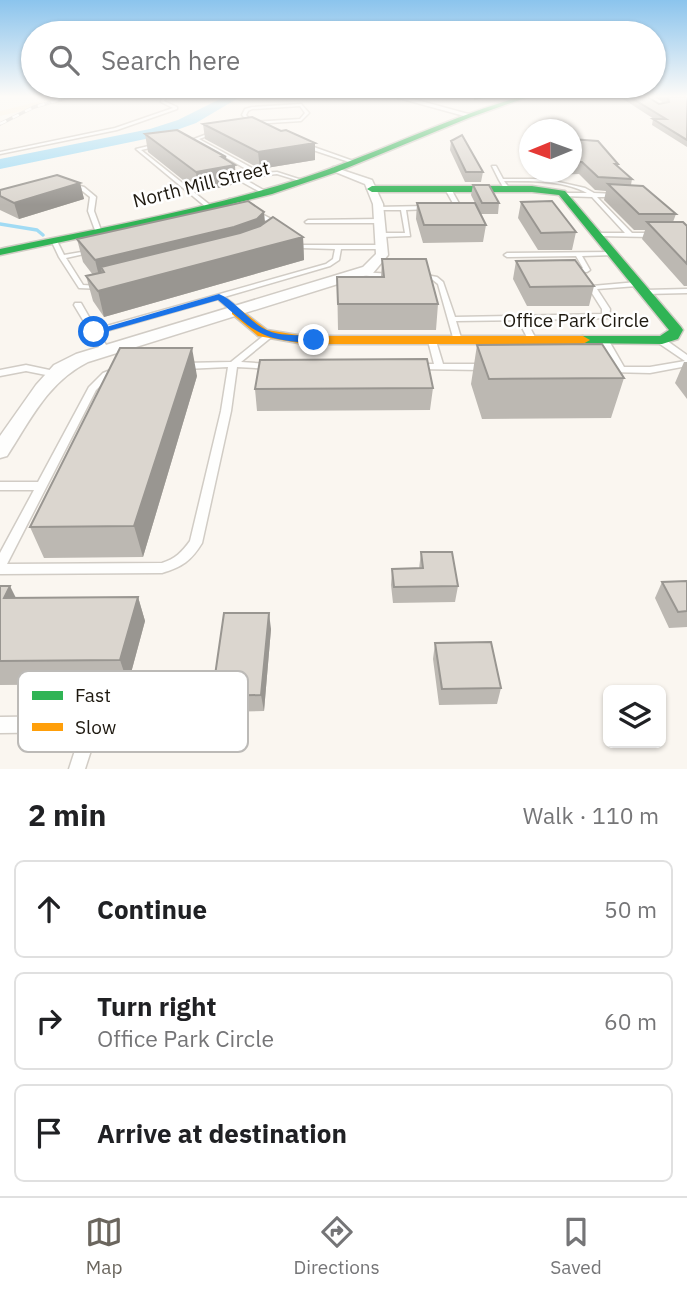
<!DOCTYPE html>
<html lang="en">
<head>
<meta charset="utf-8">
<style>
	:root { --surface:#fff; --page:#f6f6f6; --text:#202124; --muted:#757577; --line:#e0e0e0; --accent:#6b665e }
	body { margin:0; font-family:"IBM Plex Sans",sans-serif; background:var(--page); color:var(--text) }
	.controls { position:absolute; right:21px; bottom:21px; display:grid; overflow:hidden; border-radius:10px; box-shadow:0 2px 5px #0004 }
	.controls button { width:63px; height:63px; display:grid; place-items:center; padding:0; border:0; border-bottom:2px solid var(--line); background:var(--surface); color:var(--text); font:35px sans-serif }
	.compass { position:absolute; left:519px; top:119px; width:63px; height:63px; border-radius:50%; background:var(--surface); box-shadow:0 2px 5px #0004; rotate:269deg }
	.stop { position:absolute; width:21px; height:21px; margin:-16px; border:5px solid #1a73e8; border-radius:50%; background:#fff }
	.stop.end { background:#1a73e8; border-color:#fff; box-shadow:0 2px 7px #0008 }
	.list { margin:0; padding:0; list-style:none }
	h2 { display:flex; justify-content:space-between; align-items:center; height:91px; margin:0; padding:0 28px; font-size:30px }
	h2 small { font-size:23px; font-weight:400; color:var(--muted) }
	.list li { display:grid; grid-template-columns:46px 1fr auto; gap:21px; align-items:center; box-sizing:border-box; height:98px; margin:0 14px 14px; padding:0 14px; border:2px solid var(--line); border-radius:10px }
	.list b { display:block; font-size:26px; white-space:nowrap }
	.list p { margin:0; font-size:23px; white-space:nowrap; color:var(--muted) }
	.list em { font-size:23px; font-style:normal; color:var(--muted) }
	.icon { flex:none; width:38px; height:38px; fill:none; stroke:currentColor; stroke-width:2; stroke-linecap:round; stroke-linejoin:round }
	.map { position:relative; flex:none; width:687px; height:769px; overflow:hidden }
	.search { position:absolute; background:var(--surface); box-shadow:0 2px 5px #0004; left:21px; right:21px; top:21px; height:77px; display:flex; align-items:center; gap:18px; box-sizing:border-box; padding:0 24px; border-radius:38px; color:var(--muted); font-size:26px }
	.sheet { height:427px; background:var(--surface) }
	nav { display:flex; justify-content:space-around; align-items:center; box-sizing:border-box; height:98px; border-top:2px solid var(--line); background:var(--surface); font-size:19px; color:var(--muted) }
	nav a { display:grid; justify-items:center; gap:4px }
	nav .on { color:var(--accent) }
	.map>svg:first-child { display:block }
</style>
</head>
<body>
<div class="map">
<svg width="687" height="769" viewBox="0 0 687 769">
	<rect width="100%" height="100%" fill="#faf6f0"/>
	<path fill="#fbefdb" d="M57 97H84L0 116V111Z"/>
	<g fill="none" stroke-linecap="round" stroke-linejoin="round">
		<path stroke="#a1dbf4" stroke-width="3.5" d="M0 224 37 230 43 235"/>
		<path fill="#a1dbf4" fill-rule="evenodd" d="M224 97H240L196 123 160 136 0 169V159L150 129 178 120Z"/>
		<g stroke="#d1ccc5" stroke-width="3">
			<path id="lane" d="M162 97H166L164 101 177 107V109L117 130 0 154V152L115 128 173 108 161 102Z
				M301 104 309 113 301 121 254 124 256 126 254 127 242 115 245 109 252 107ZM300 106 305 113 300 119 252 122 246 115 248 111 252 109Z
				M215 131 218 132 199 139 261 173 277 172 305 181 303 182 277 174 258 176 194 139Z
				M157 144 159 146 141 150 210 205V207H206L136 149Z
				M304 145H308L356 162 352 163 304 147Z
				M492 166H496L503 179H545L585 188 594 193 616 194 617 195 614 197H597L632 233H653L656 235 653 237 597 236V234L599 233H625L592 197 563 196 562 195 565 193H587C564 180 530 181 504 181L510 189 505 190 499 180Z
				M224 170H228L267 192 262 193 224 172Z
				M69 183 84 187 96 197 94 211 101 230 100 231 95 230 88 211 90 197 80 189 69 185Z
				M448 187 451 189 461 207 460 208 452 209 449 207 454 205 445 189Z
				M229 199H233L277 222V228L272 229V224L229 201Z
				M427 206 430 208 429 209 406 210 410 236 381 237 378 235 381 233H405L401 210H378L375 208 376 207Z
				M308 220 380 219 383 221 380 223H306L305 222Z
				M52 239H56L64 255 93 250V252L66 258 83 285 101 286 103 287V289L79 288 59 257 51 240Z
				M303 245H382L385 247 382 249H341L339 260 330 266 224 297 240 309V313H234L218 299 99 333 109 350 105 352 101 350 74 305 75 303H81L96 329 326 264 333 259 335 249 301 248V246Z
				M613 252 615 253V255L582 256 590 270 587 272 570 271V269L583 268 576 256 507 257 504 255 507 253Z
				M360 272 393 274 396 276 393 278 358 275V273Z
				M421 274 437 277 443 282 455 317 602 314V309L590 290 592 286 637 282 640 284 637 286 597 289 610 309 609 318 526 320 537 341 536 343H530L518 320 456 321 462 341 458 343 454 341 438 284 433 280 419 277V275Z
				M687 289V293L645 294 641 292 645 290Z
				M267 333H273L274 335 241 362 270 364 274 367 273 369 237 367 231 411 202 543C191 561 182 567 162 573L0 574V553L34 490H0V482H38L89 387 103 373 118 367 122 370 109 377 96 390 7 564 162 563C175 559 182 552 190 541L221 411 228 367 185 369 181 366 185 363 231 362Z
				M657 338H663L687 355V366L650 373 609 372 605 369 609 366 615 367 601 341 605 339 609 341 624 367H650L685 361 657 342 656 340Z
				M429 339H435L436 341 443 364H483L487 367 483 370 414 369 413 367 417 364H434L428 341Z
				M26 365 59 372 60 374 56 377 26 371 0 376V370Z
				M77 716 90 723 96 735 85 769H69L80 735 76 732 0 733V717Z"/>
		</g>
		<g stroke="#d1ccc5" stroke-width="3">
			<path id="street" d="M395 97H406L472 115 468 117Z
				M333 167 372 180 383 204 388 255 373 273 88 362C48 382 31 419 7 456L0 458V436L36 385 54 365 76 354 363 267 376 254 373 204 365 184 333 171Z"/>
		</g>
		<g stroke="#d1ccc5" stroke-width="3">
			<path id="fast" d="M519 97H528L471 117 337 172 272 194 193 214 0 255V249C101 228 202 210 300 179 374 155 444 119 519 97Z
				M532 186 565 191 681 327 683 330 678 339 662 344 578 343 576 340 578 337 583 336H660L669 330 559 195 532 192H372L367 189 372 186Z"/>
		</g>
		<g stroke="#d1ccc5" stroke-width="3">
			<path id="slow" d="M237 307 267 330 304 336H583L590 340 583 344H304L258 336 232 314V308Z"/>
		</g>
		<use href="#lane" fill="#fefefd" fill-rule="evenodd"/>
		<use href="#street" fill="#fefefd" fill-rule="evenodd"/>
		<use href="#fast" fill="#30b455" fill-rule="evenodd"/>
		<use href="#slow" fill="#ff9f0a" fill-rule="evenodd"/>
		<g stroke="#cac8c6" stroke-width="3.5">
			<path id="rail" d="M0 124 34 107 70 97"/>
		</g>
		<use href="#rail" stroke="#fff" stroke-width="2.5" stroke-dasharray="7" stroke-linecap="butt"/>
	</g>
	<path fill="#bcb8b2" d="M620 97H648L659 104 664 103 655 97H687V147L652 125 653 119H654Z
		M203 124 281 131 315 143V160L260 169 205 139Z
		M145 134 226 160 236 184 198 192 148 152Z
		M571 139 618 164V166L632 179 631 185 676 214 673 222 687 226V286H684L642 239 645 230H634L604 200 606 191 595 190 579 174 553 175 551 172H571Z
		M451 141 483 172 481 182H465L450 150Z
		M80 183 84 199 19 219 0 210V190Z
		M473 185 499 203 498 214H480L486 225 483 242 423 243 416 219 417 203 478 209 471 195Z
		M521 202 576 232 572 250H538L518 218Z
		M265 223 303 237 304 260 104 317 93 301 86 276 93 275 83 262 77 239Z
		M382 259 438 304 436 330H338L337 277H381Z
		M516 261 594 286 589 306H527L513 279Z
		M477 345 624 378 611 418 482 419 471 384Z
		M684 362H687V399L675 383Z
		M197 376 143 557 44 558 30 527Z
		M433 388 430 410 257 411 255 389Z
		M421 552 458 586 455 602 393 603 391 585 392 569H419Z
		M687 581V627L669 628 655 598 662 582Z
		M0 586 15 598 138 597 145 621 128 684 0 685Z
		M271 629 264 711 216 712 212 696Z
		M435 643 501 688 497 704 439 705 433 659Z"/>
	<path fill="#999691" d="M474 97H490L474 100Z
		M315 143V160L260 169 258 152Z
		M222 157H226L227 167 235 165 236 184 198 192 196 172Z
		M80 183 84 199 19 219 14 203Z
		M264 212 266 233 104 272 101 267 104 283 101 284 95 260Z
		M303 237 304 260 104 317 98 291Z
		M192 348 197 376 143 557 134 526Z
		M10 586 22 610 4 598Z
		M138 597 145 621 128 684 120 660Z
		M269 613 271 629 264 711 261 695Z"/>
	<path fill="#dbd6cf" stroke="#999691" stroke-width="2" d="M630 97H648L659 104 669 102 668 98 666 97H687V140L653 119H666Z
		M252 117 281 131 286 130 315 143 258 152 203 124Z
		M177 130 226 157H222L235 165 196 172 145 134Z
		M462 135 483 172H466L451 141Z
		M571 139 598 141 618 164H615L632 179 598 177 582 162H571Z
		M57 175 80 183 14 203 0 196V190Z
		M608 184 643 186 676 214H639Z
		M473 185H489L499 203H482Z
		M248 201 264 212 257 219 234 227 95 260 77 239Z
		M552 201 576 232 541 233 521 202Z
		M417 203H475L486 225H424Z
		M273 217 303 237 98 291 86 276 104 272 101 267 240 233 260 226Z
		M647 222H683L687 226V264Z
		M382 259H426L438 304H338L337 277H384Z
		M575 260 594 286 530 287 516 261Z
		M602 344 624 378 489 379 477 345Z
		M120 348H192L134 526 30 527Z
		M427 359 433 388 255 389 260 360Z
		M421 552H452L458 586 394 587 392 569 423 568Z
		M687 581V611L678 612 662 582Z
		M0 586H10L4 598 138 597 120 660 0 661Z
		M224 613H269L261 695 212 696Z
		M491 642 501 688 442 689 435 643Z"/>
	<linearGradient id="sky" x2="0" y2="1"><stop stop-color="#8bc4ed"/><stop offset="0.47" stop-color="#fdfbf8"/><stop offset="1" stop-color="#fdfbf8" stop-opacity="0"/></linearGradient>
	<rect width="687" height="205" fill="url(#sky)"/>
	<path fill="#1a73e8" d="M219 294C238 302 250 324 269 331 285 338 306 332 319 340 313 344 306 343 298 342 257 339 248 325 218 300L98 334 89 332Z"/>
	<g text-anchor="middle" stroke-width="5" stroke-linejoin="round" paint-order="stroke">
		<g font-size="19" fill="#1e1910" stroke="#fff">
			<text transform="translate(201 184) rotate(-14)" y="7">North Mill Street</text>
			<text x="576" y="327">Office Park Circle</text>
		</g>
	</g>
	<rect x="18" y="671" width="230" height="81" rx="10" fill="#fff" stroke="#bcbab7" stroke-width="2"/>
	<rect x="32" y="691" width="31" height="9" fill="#30b455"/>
	<rect x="32" y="723" width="31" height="8" fill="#ff9f0a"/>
	<g font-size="19" fill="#1e1910">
		<text x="75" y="702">Fast</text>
		<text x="75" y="734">Slow</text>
	</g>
</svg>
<div class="controls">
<button><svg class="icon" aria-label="layers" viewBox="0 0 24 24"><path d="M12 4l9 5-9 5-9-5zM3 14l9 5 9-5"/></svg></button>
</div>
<svg class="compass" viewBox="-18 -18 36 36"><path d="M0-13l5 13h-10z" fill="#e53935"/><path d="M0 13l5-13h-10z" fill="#757577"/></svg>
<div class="stop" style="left:94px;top:332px"></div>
<div class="stop end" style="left:314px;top:340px"></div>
<div class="search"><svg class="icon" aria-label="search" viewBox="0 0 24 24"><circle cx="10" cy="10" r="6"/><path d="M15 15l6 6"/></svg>Search here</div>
</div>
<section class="sheet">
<h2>2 min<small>Walk · 110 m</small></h2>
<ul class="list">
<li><svg class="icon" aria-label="ahead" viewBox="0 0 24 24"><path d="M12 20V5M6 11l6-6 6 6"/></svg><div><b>Continue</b></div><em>50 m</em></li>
<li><svg class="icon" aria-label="right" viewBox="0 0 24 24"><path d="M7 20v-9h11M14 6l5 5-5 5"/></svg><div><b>Turn right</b><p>Office Park Circle</p></div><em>60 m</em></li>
<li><svg class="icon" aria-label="arrive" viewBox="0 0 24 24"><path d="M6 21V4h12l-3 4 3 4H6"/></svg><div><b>Arrive at destination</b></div></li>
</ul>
</section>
<nav>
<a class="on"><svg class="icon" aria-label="map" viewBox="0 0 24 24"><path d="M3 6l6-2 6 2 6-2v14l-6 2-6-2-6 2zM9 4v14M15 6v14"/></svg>Map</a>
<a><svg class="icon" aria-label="directions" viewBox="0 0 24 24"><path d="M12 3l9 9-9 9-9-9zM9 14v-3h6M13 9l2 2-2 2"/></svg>Directions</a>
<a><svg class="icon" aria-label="saved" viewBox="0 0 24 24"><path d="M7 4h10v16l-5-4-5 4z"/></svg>Saved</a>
</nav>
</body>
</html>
